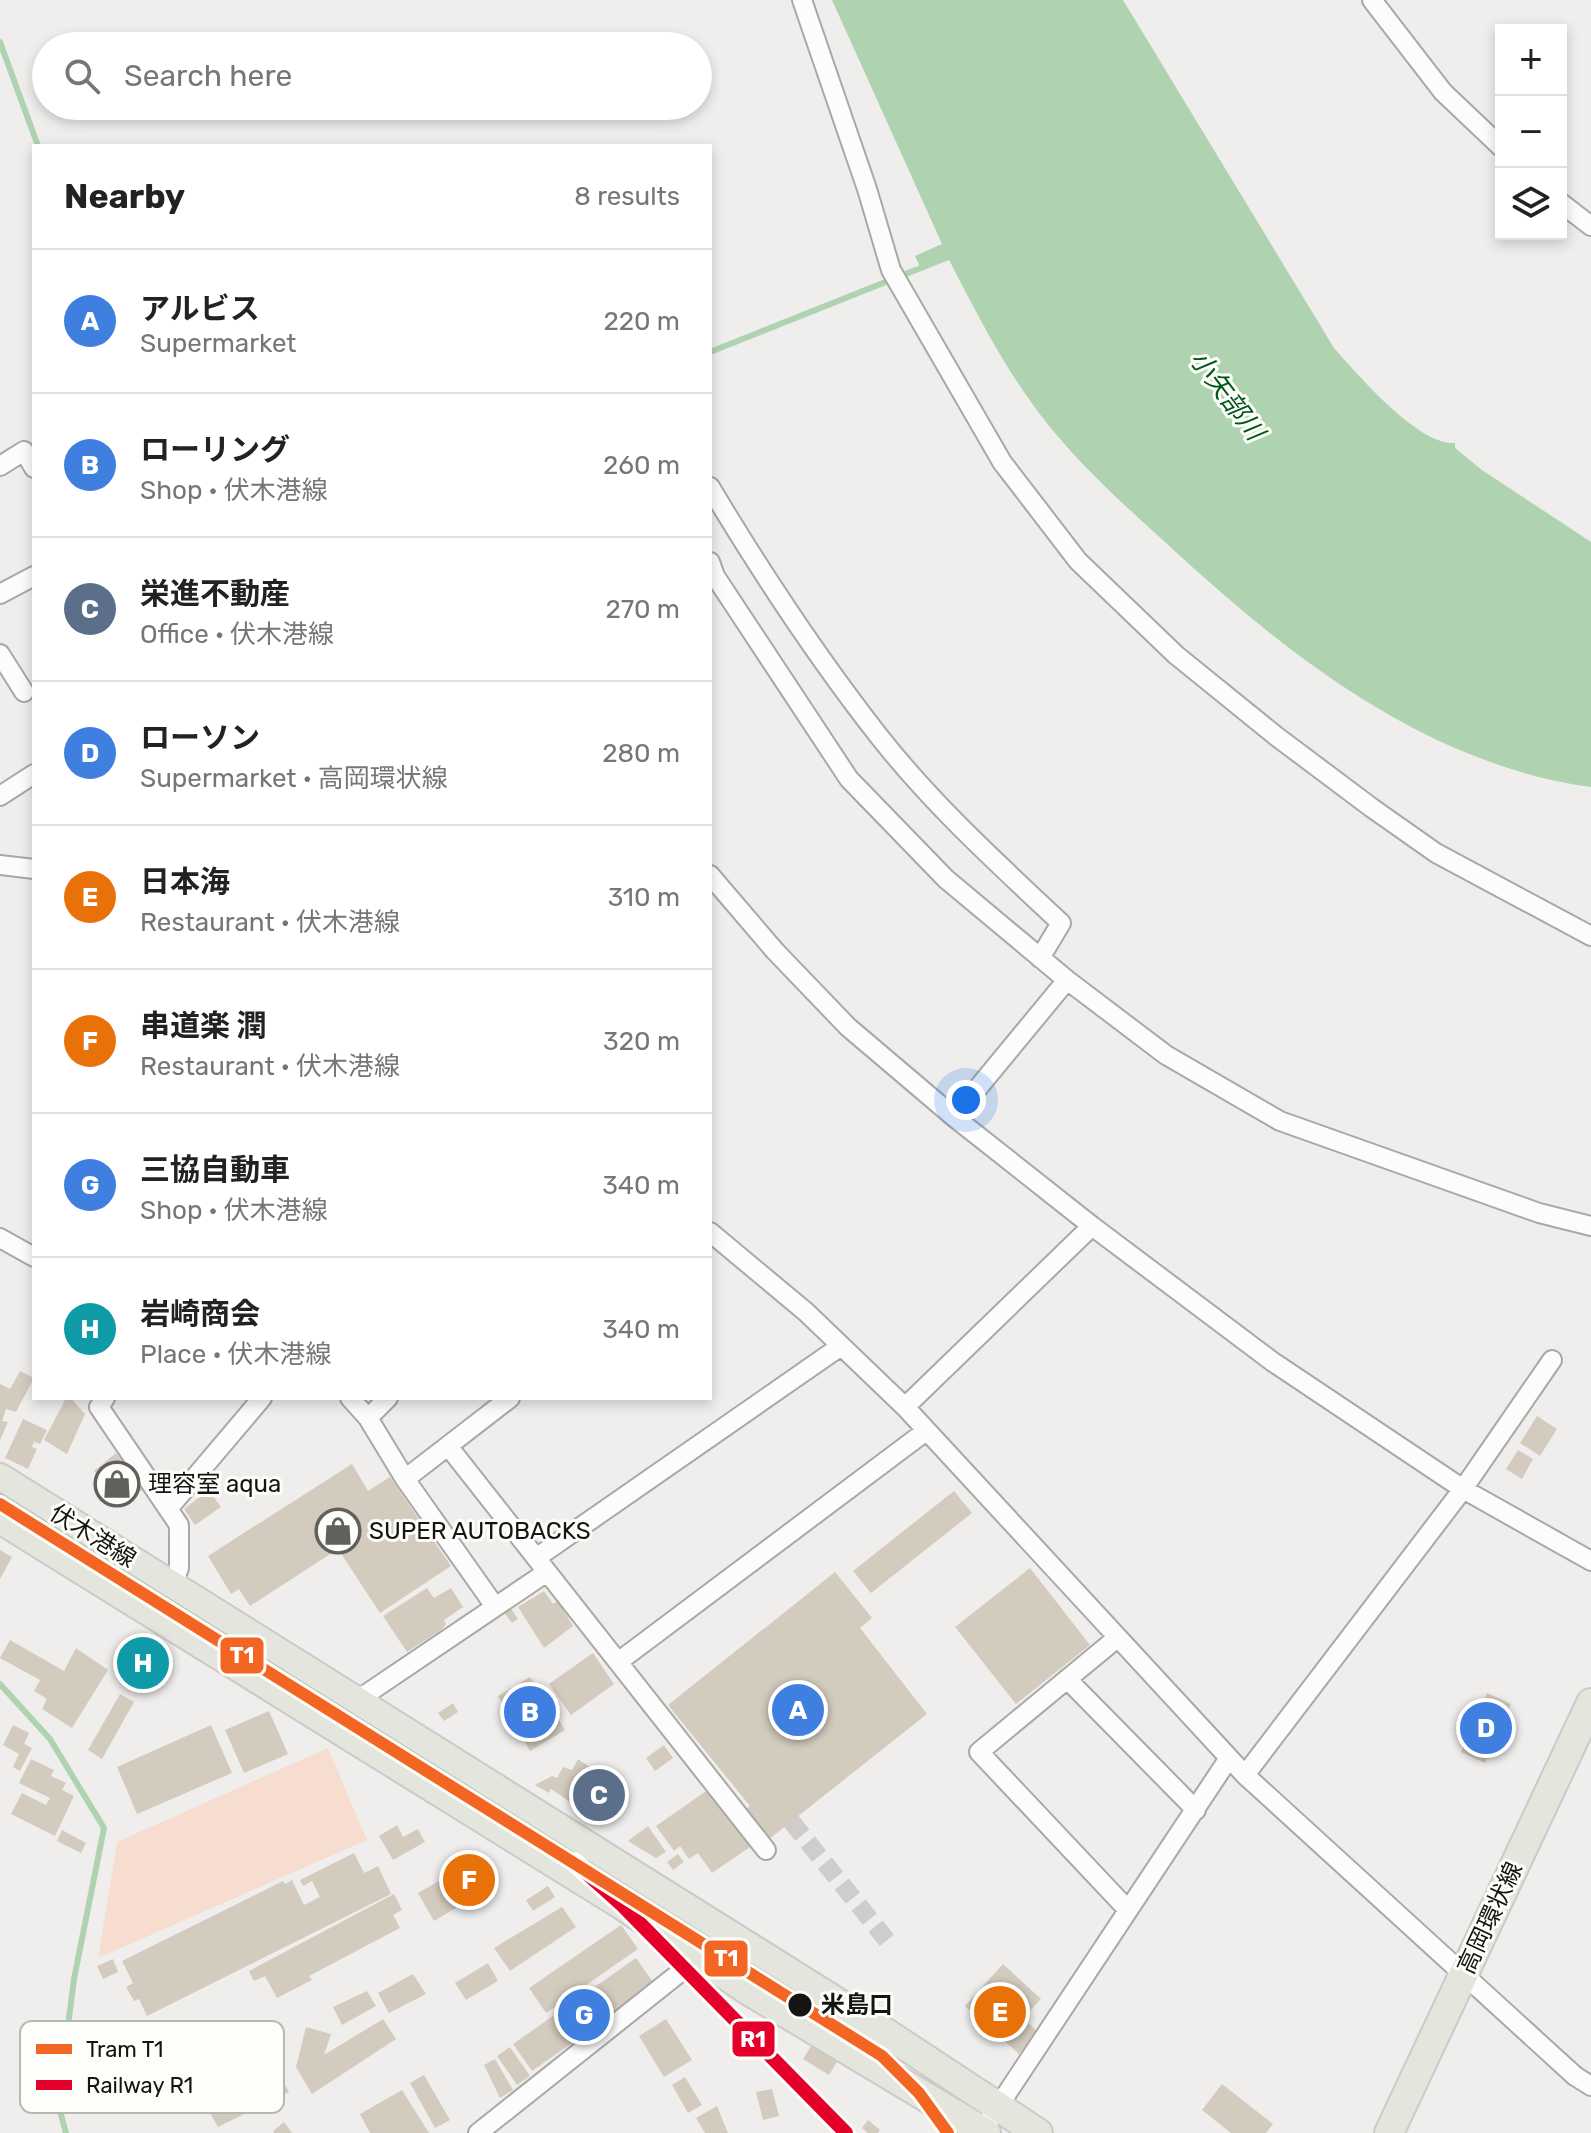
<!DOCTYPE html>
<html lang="en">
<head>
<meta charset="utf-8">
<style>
	:root { --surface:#fff; --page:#f2f2f2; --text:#222; --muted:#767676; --line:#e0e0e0; --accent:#61605f }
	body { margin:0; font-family:Rubik,"Noto Sans JP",sans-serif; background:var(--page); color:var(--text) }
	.controls { position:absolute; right:24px; top:24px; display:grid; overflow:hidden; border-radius:0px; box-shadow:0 4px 12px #0003 }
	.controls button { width:72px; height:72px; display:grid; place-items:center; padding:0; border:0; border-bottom:2px solid var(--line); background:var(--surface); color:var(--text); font:40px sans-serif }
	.you { position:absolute; left:966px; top:1100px; width:28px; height:28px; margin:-20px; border:6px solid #fff; border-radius:50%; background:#1a73e8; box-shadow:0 0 0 12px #1a73e833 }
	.badge { display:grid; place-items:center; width:52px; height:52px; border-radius:50%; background:var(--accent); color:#fff; font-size:26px; font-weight:700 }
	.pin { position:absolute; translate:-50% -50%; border:4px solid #fff; box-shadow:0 2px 8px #0006 }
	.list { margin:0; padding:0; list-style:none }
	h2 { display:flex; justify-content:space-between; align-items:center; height:104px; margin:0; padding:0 32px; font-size:34px }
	h2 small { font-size:26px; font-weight:400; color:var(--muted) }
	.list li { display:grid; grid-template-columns:52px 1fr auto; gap:24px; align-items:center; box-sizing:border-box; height:144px; padding:0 32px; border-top:2px solid var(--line) }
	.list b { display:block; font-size:30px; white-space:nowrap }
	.list p { margin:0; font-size:26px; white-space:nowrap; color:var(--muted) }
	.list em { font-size:26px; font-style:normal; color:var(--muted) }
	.icon { flex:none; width:44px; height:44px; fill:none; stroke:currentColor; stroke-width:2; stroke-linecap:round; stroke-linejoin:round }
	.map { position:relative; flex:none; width:1591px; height:2133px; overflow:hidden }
	.search { position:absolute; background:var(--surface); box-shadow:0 4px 12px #0003; left:32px; top:32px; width:680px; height:88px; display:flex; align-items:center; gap:20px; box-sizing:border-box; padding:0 28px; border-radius:44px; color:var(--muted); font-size:30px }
	.panel { position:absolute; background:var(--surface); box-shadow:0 4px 12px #0003; left:32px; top:144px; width:680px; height:1256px; border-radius:0px }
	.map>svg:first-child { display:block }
</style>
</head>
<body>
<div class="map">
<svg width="1591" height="2133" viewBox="0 0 1591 2133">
	<rect width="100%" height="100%" fill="#efeeec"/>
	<path fill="#f6ddcf" d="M328 1748 367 1840 98 1958 117 1842Z"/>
	<path fill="#afd3b0" d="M832 0H1123L1334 348C1358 375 1419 446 1455 443V448L1482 470 1591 542V787C1424 764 1286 654 1166 543 1121 502 1076 462 1039 413 1002 364 975 310 947 256L920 267 915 256 942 244Z"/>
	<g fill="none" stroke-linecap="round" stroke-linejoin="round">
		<path stroke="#afd3b0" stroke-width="6" d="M0 42 38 146
			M710 352 956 254
			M0 1684 50 1739 104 1828 74 1979 58 2104 66 2133"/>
	</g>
	<path fill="#d4cbbf" d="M20 1371 34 1378 16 1412 6 1409 2 1421 8 1422 0 1440V1384L10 1389Z
		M66 1398H71L85 1414 67 1454 44 1440Z
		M1537 1416 1557 1429 1540 1456 1520 1443Z
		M23 1419 47 1430 40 1444 34 1442 32 1447 37 1449 28 1469 5 1458Z
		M1518 1450 1533 1459 1522 1479 1506 1469Z
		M116 1453 145 1487 123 1506 94 1471Z
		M352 1464 368 1491 390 1477 451 1566 380 1613 338 1549 250 1606 239 1589 231 1594 208 1556Z
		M209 1490 221 1507 195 1525 184 1509Z
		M954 1491 972 1513 871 1593 853 1571Z
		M0 1550 12 1557 0 1579Z
		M1030 1568 1090 1645 1016 1704 955 1627Z
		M835 1572 872 1618 860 1628 927 1714 768 1840 745 1810 750 1806 668 1705Z
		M427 1588 434 1598 451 1588 463 1607 444 1620 446 1624 441 1630 407 1652 383 1616Z
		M544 1591 553 1604 558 1601 573 1626 544 1648 518 1607Z
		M509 1606 518 1619 512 1623 503 1611Z
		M10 1640 64 1671 76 1648 108 1670 72 1728 42 1709 47 1699 34 1691 40 1680 0 1658Z
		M139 1646 159 1657 146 1680 126 1669Z
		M593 1653 614 1684 571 1715 549 1684Z
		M530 1677 542 1697 539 1699 542 1704 547 1700 565 1730 530 1751 498 1696Z
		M1487 1693 1511 1704 1485 1763 1461 1752Z
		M120 1694 134 1702 102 1759 88 1750Z
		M453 1703 458 1712 444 1721 438 1713Z
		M269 1711 288 1754 244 1773 225 1730Z
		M13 1725 29 1733 24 1744 32 1748 20 1771 13 1767 19 1754 3 1745Z
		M211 1725 232 1773 137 1814 117 1767Z
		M664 1745 673 1758 655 1771 646 1758Z
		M31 1759 54 1770 51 1776 66 1783 62 1790 74 1796 55 1836 11 1814 22 1793 46 1805 50 1798 19 1783Z
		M578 1759 593 1769 573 1804 551 1789 549 1793 535 1785 552 1776 557 1778 563 1767 572 1770Z
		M604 1780 618 1793 607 1809 589 1799Z
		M709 1789 750 1847 712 1873 698 1853 689 1859 680 1846 674 1851 656 1826Z
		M397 1825 403 1837 418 1829 425 1842 393 1860 379 1836Z
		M648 1826 666 1852 656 1858 628 1841Z
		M62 1830 86 1843 81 1853 57 1841Z
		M354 1853 364 1873 378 1866 391 1894 147 2016 139 1999 134 2001 126 1987 133 1983 122 1961 283 1881 285 1884 292 1880 304 1905 320 1897 312 1881 303 1886 300 1880Z
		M678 1854 684 1862 673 1870 667 1862Z
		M472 1862 488 1889 434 1921 418 1893Z
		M548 1886 555 1897 533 1911 526 1900Z
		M394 1894 402 1910 393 1915 400 1928 309 1976 312 1980 277 1998 265 1976 254 1981 249 1971Z
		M562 1907 576 1927 510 1971 494 1948Z
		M621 1925 638 1949 546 2013 529 1988Z
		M636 1958 655 1985 532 2071 513 2044Z
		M113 1959 118 1972 103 1979 97 1966Z
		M488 1963 498 1981 466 2000 455 1983Z
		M1003 1964 1041 1999 1023 2018 1038 2032 1019 2054 965 2006Z
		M413 1974 426 1994 389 2013 378 1993Z
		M367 1991 376 2006 342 2025 333 2007Z
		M383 2019 396 2039 312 2094 296 2067 306 2027 331 2034 324 2055Z
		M666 2019 692 2060 664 2077 639 2036Z
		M814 2041 840 2057 829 2075 803 2059Z
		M510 2047 530 2076 517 2085 497 2056Z
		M495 2059 513 2090 500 2098 484 2065Z
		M278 2072 289 2092 218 2127 210 2113Z
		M424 2075 450 2120 435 2128 410 2083Z
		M685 2077 702 2105 688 2113 672 2085Z
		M1222 2084 1273 2124 1266 2133H1231L1202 2110Z
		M772 2089 779 2116 763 2120 756 2092Z
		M402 2090 429 2133H370L360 2114Z
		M717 2106 728 2133H705L696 2118Z
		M868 2120 880 2130 878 2133H868L862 2128Z
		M284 2122 292 2133H274L273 2131Z"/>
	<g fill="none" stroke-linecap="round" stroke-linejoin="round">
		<path stroke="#cecdcb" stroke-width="18" stroke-dasharray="18 9" stroke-linecap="butt" d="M791 1821 889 1943"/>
		<g stroke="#a9a8a6" stroke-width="22">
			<path id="street" d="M802 0 867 189 891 270 1002 462 1078 561 1176 655 1276 736 1372 808 1436 853 1591 936
				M1372 0 1443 92 1501 147
				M1561 203 1591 226
				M0 466 24 451 34 468
				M710 487C761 572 817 657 878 735 932 804 998 864 1061 923L1040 958
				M710 562 715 576 849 779 946 879 1067 980 1166 1055 1280 1121 1539 1213 1591 1226
				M0 594 34 576
				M0 654 24 692
				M0 796 34 774
				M0 865 34 869
				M710 875 775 951 848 1027 954 1117 1092 1226 1273 1362 1463 1489 1591 1561
				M954 1117 1067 980
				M710 1232 806 1312 905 1407 1245 1775 1575 2076 1591 2086
				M0 1238 34 1257
				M105 1398 99 1407 179 1525V1568L172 1586
				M350 1398 368 1418 405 1479 494 1605
				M905 1407 1092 1226
				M368 1418 388 1398
				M448 1446 766 1850
				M405 1479 510 1398
				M168 1509 262 1398
				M536 1558 841 1346
				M1117 1638 979 1752 1128 1910
				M618 1662 926 1431
				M1067 1679 1196 1810
				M356 1701 547 1572
				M1245 1775 1463 1489 1552 1360
				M982 2131 1229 1758
				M478 2133 727 1935"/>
		</g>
		<g stroke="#cbcac9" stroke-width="32">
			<path id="primary" d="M0 1478 883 2031 1038 2133
				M0 1519 622 1905 746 1989 986 2133
				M1389 2133 1591 1703"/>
		</g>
		<use href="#street" stroke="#fdfcfc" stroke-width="18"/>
		<use href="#primary" stroke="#e4e6dd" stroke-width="28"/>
		<path stroke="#bcbcbb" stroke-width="2" d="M0 1493 804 1997 841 2021 882 2056
			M574 1862 622 1905 846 2133"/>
		<g stroke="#fdfdf9" stroke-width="20">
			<path id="rail-1" d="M574 1862 622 1905 846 2133"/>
		</g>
		<use href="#rail-1" stroke="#e4002b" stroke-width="14"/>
		<g stroke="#fdfdf9" stroke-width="18">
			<path id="tram-1" d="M0 1504 882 2056 919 2093 948 2133"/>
		</g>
		<use href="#tram-1" stroke="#f26522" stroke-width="12"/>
	</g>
	<defs>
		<g id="shop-ring" transform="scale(2.3)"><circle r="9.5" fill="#fdfdf9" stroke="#61605f" stroke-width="1.5"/><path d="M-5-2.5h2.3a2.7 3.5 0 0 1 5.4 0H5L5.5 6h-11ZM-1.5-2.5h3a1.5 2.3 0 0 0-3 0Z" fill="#61605f"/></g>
	</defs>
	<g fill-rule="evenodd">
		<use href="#shop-ring" x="117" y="1484"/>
		<use href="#shop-ring" x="338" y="1531"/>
	</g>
	<circle fill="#151413" stroke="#fdfdf9" stroke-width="3" cx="800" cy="2005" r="13"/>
	<g text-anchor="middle" stroke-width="6" stroke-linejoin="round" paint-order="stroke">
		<g font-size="24" fill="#151413" stroke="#fdfdf9" text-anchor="start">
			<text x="148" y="1492">理容室 aqua</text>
			<text x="369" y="1539">SUPER AUTOBACKS</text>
		</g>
		<g font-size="24" fill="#151413" stroke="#fdfdf9">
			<text transform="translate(93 1536) rotate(32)" y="8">伏木港線</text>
			<text transform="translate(1490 1918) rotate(-65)" y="8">高岡環状線</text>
		</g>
		<g font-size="24" font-weight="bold" fill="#151413" stroke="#fdfdf9" text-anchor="start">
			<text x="821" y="2013">米島口</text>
		</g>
		<g font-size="26" font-style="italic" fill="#01561a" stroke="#fdfdf9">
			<text transform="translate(1227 395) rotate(53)" y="9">小矢部川</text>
		</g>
	</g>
	<rect x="20" y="2021" width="264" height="92" rx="12" fill="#fdfdf9" stroke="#b7b7b4" stroke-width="2"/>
	<rect x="36" y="2044" width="36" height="10" fill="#f26522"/>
	<rect x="36" y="2080" width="36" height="10" fill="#e4002b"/>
	<g font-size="22" fill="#151413">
		<text x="86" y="2057">Tram T1</text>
		<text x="86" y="2093">Railway R1</text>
	</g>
	<g stroke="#fdfdf9" stroke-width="3">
		<rect x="219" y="1636" width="46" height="39" rx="8" fill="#f26522"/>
		<rect x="703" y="1939" width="46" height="39" rx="8" fill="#f26522"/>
		<rect x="731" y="2020" width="45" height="38" rx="8" fill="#e4002b"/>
	</g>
	<g font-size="22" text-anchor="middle" font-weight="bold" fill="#fff">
		<text x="242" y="1663">T1</text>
		<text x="726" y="1966">T1</text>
		<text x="753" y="2047">R1</text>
	</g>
</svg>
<div class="controls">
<button>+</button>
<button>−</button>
<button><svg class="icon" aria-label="layers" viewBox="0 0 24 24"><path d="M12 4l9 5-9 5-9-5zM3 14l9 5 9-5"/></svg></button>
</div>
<div class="you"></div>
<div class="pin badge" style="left:798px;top:1710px;background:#3f7fe0">A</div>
<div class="pin badge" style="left:530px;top:1712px;background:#3f7fe0">B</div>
<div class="pin badge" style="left:599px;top:1795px;background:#5c6f8a">C</div>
<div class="pin badge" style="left:1486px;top:1728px;background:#3f7fe0">D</div>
<div class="pin badge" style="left:1000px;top:2012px;background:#e8710a">E</div>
<div class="pin badge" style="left:469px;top:1880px;background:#e8710a">F</div>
<div class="pin badge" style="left:584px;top:2015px;background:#3f7fe0">G</div>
<div class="pin badge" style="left:143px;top:1663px;background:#0f9aa8">H</div>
<div class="search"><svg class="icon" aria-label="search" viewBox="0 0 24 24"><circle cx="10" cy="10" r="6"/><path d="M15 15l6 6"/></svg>Search here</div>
<section class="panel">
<h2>Nearby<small>8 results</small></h2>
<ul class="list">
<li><span class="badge" style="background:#3f7fe0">A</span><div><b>アルビス</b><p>Supermarket</p></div><em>220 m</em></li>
<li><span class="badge" style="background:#3f7fe0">B</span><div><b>ローリング</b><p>Shop · 伏木港線</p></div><em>260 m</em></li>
<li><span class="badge" style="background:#5c6f8a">C</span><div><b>栄進不動産</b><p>Office · 伏木港線</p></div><em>270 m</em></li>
<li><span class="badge" style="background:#3f7fe0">D</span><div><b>ローソン</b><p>Supermarket · 高岡環状線</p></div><em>280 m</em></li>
<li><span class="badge" style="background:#e8710a">E</span><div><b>日本海</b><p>Restaurant · 伏木港線</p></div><em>310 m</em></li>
<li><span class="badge" style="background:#e8710a">F</span><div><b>串道楽 潤</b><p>Restaurant · 伏木港線</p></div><em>320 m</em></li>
<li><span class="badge" style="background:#3f7fe0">G</span><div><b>三協自動車</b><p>Shop · 伏木港線</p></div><em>340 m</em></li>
<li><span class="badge" style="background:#0f9aa8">H</span><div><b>岩崎商会</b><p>Place · 伏木港線</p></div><em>340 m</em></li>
</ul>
</section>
</div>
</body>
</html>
